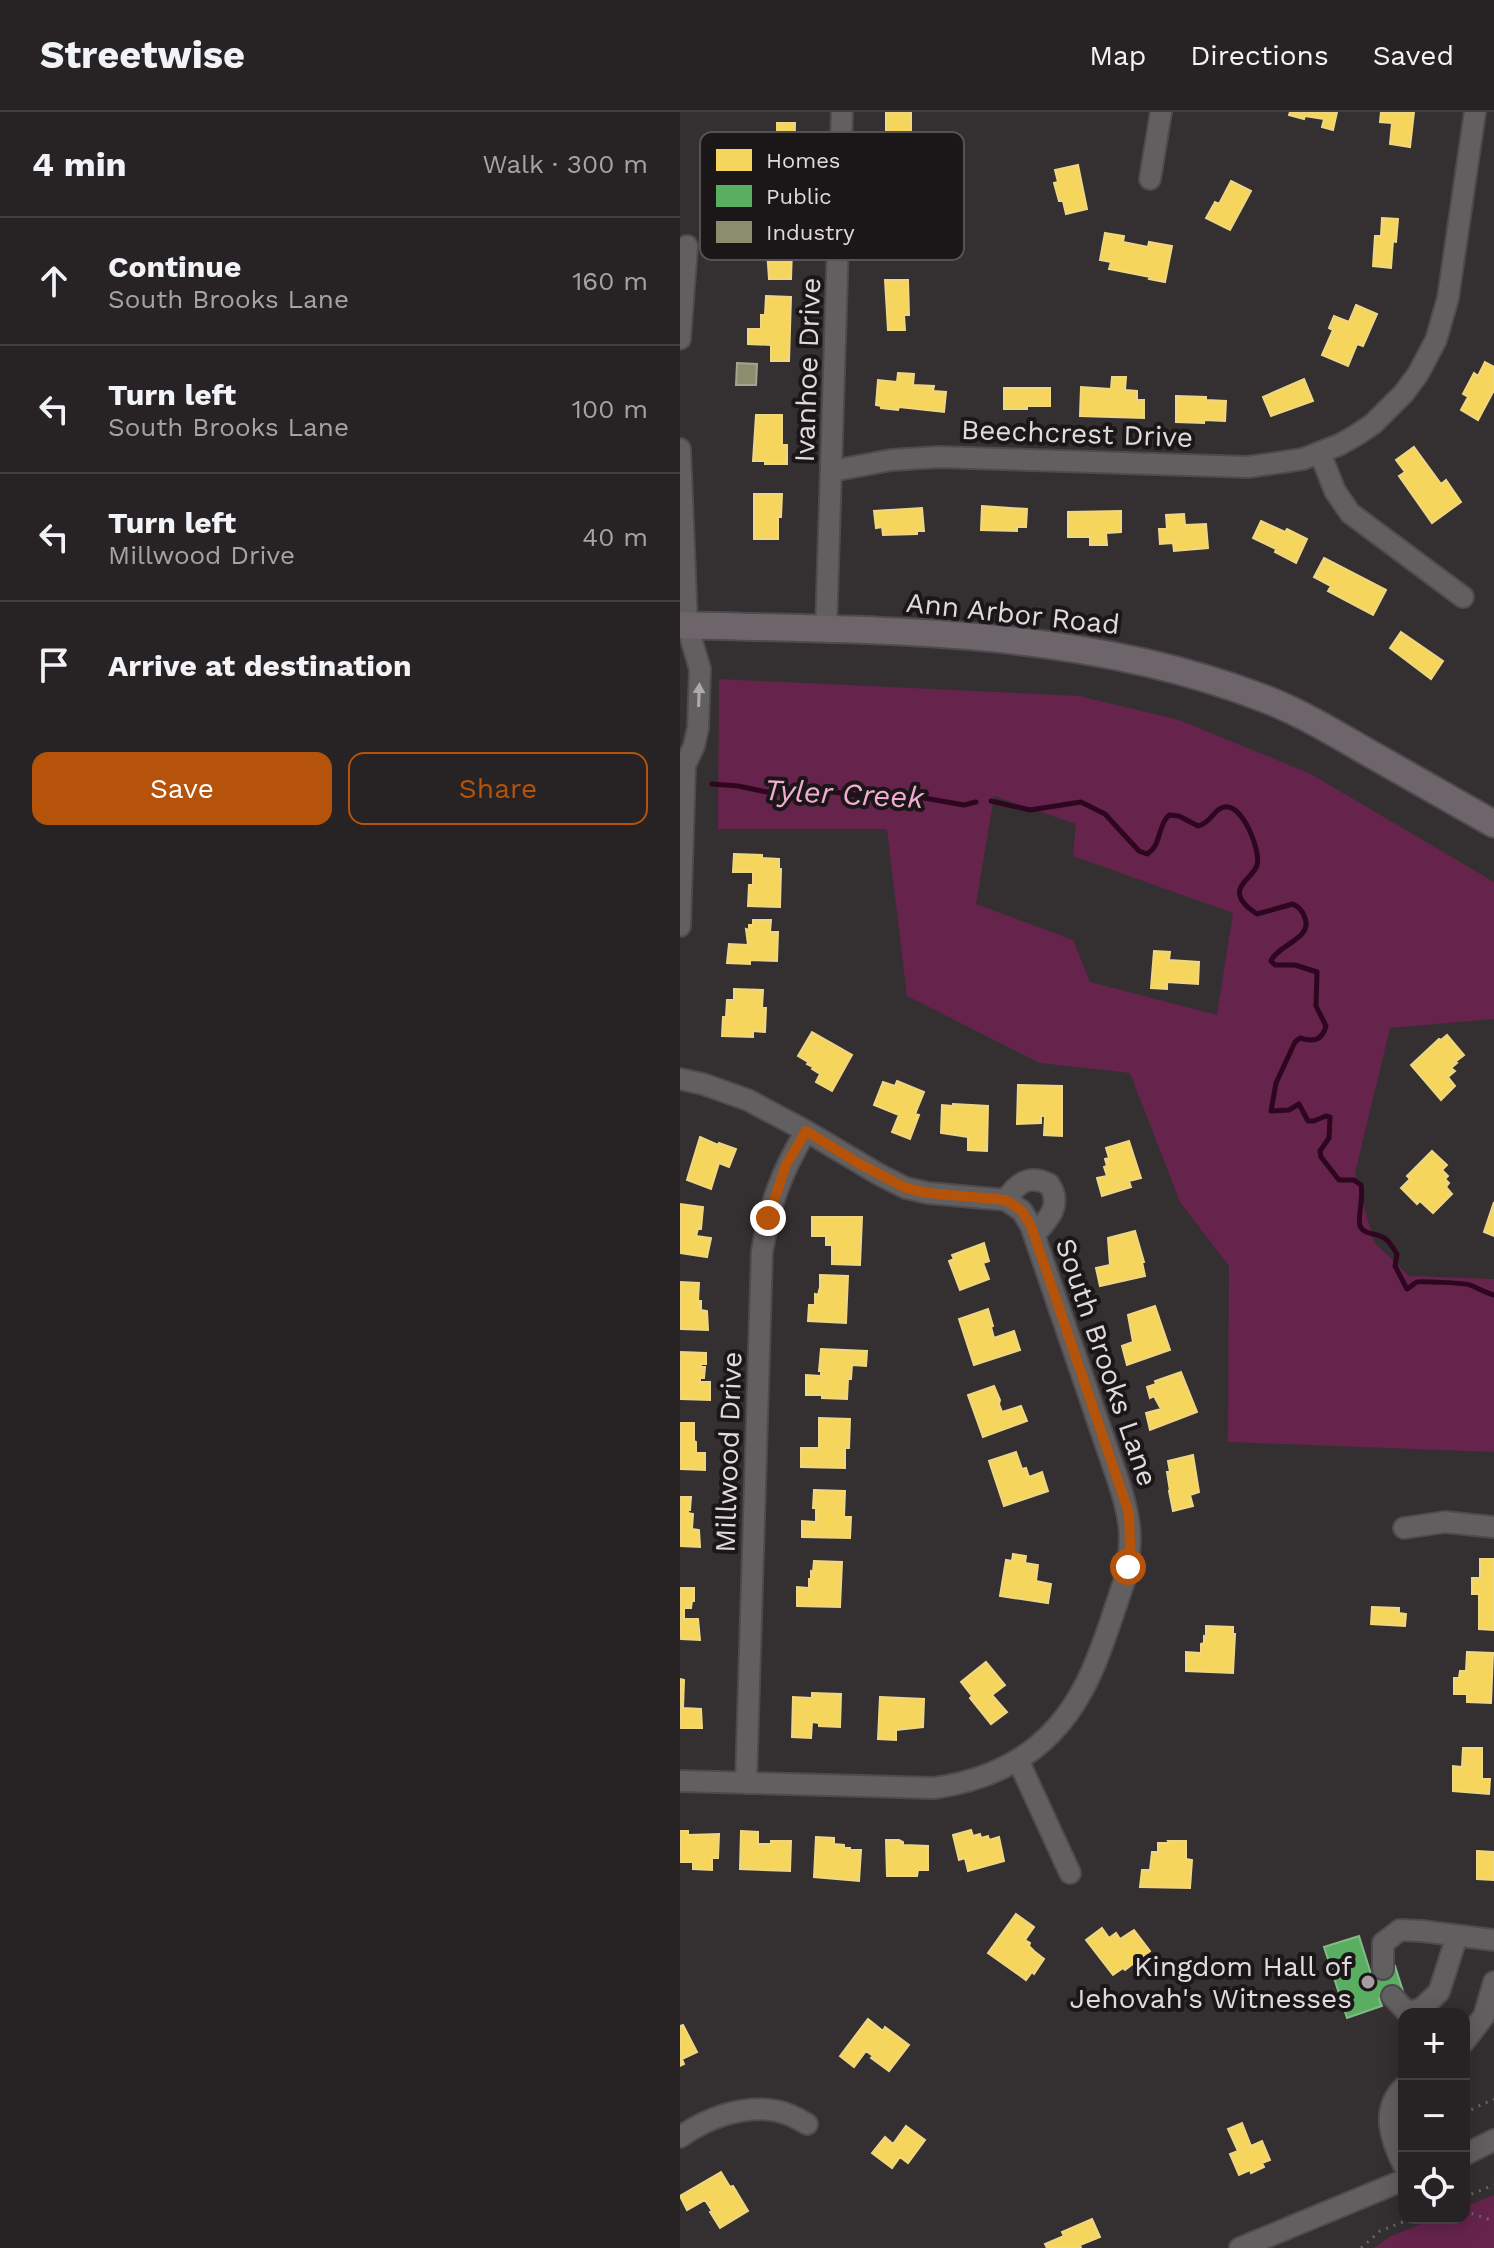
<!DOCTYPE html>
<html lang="en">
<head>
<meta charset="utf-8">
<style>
	:root { --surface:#272325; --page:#332f32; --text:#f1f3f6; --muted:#a4a4a7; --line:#434042; --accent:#b45309 }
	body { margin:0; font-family:"Work Sans",sans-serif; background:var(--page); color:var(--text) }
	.controls { position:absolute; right:24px; bottom:24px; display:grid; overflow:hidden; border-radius:16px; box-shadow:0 4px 20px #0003 }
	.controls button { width:72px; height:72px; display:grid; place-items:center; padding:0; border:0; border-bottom:2px solid var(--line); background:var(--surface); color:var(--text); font:40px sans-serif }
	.stop { position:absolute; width:24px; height:24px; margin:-18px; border:6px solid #b45309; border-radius:50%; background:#fff }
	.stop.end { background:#b45309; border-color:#fff; box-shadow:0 2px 8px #0008 }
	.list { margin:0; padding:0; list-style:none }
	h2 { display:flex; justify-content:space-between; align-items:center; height:104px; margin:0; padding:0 32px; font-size:34px }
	h2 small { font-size:26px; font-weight:400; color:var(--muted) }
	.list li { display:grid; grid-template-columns:52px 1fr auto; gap:24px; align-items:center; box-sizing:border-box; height:128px; padding:0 32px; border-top:2px solid var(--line) }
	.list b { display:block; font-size:30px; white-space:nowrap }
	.list p { margin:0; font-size:26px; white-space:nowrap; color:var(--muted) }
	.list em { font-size:26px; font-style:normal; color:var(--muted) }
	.actions { display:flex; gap:16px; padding:24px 32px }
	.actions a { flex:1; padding:18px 0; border:2px solid var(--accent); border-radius:16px; text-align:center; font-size:28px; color:var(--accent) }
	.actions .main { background:var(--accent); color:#fff }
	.icon { flex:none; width:44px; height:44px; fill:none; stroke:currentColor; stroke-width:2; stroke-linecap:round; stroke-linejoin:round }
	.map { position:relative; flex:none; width:814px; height:2136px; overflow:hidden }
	header { display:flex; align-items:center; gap:48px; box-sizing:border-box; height:112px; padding:0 40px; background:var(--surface); border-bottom:2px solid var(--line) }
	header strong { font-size:38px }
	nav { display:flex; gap:44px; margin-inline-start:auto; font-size:28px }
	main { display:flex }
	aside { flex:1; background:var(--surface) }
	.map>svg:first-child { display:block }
</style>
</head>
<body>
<header>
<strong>Streetwise</strong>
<nav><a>Map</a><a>Directions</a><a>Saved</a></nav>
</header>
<main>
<aside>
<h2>4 min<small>Walk · 300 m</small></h2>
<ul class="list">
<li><svg class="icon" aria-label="ahead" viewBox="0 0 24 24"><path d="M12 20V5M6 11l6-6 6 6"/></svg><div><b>Continue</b><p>South Brooks Lane</p></div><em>160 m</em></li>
<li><svg class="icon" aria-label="left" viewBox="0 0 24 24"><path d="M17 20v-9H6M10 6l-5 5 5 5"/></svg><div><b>Turn left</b><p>South Brooks Lane</p></div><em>100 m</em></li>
<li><svg class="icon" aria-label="left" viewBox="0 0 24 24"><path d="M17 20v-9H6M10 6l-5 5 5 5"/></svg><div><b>Turn left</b><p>Millwood Drive</p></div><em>40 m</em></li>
<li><svg class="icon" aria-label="arrive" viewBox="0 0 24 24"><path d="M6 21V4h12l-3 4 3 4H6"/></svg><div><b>Arrive at destination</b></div></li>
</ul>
<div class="actions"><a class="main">Save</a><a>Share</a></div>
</aside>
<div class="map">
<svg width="814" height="2136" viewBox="0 0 814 2136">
	<rect width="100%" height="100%" fill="#342f31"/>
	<path fill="#66244c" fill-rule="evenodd" d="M39 567 399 584 499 608 631 662 814 770V907L710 916 675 1061 694 1130 729 1164 814 1167V1340L548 1330 549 1154 500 1090 450 961 360 951 227 884 207 717H38ZM314 684 396 712 393 744 553 801 537 903 410 870 393 828 296 792Z
		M814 2083V2136H694L709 2125 756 2106H784V2095Z"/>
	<path fill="#f6d55c" stroke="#efd683" stroke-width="2" d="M206 0H231V31H224V40H206Z
		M610 0H657L653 18 642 15 644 7 625 4 624 7 609 3Z
		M701 0H734L730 35 710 32 712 11 700 10Z
		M97 11H115L114 57H108V67H88L89 34 97 35Z
		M398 53 407 97 386 102 383 89H379L374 71 378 70 375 58Z
		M551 69 571 79 550 118 526 106 535 90 539 92Z
		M702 106 718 107 716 130 713 129 711 156 693 154 695 124H701Z
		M89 112 108 113 107 129H110L109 137H112L111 167H89L87 137H82L83 128H88Z
		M425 121 444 124 443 130 468 135 469 130 492 134 485 170 469 167 470 165 429 157 431 150 420 148Z
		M205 168H228L229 203H224L225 218H208Z
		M86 184 111 185 109 249H91V233L68 232V217H81V203H85Z
		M676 193 697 202 683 234 677 232 668 254 642 243 653 218 649 216 654 204 669 210Z
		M805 250 814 255V278L798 308 781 298 788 285 783 282 794 261 798 264Z
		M218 261 234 262 233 273 254 274 253 279 266 280 264 300 219 295 218 298 201 296V294L196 293 198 268 217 270Z
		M432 265H446L445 278 457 279V288H464V306L400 304 401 275 431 277Z
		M624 267 633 289 591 304 583 285Z
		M324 276H370V294H347V297H324Z
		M496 284 526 285V288L546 289 545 309 524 308V311L496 310Z
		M76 303H102V333H107V352H85V349H73Z
		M734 335 761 372 766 368 781 390 752 411 719 364 725 360 716 348Z
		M74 382H102L101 405H98V427H74Z
		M302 394 347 397 346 415H337V419L301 418Z
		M242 396 244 419H237V422L203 423 202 415 196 416 194 399Z
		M441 399V420L426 421 427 433H410V425H388V400Z
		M504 402 505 413 526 412 528 436 494 439 493 431 480 432 479 417H487L486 403Z
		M581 409 605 420 607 417 627 427 616 451 595 440 596 437 573 426Z
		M644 446 706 478 693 503 648 479 651 474 634 465Z
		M721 520 763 549 751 567 710 536Z
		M54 742 82 743V746L99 747V757H101L100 795 68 794 69 773H73V760H53Z
		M73 808H91L90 820H98L97 849 70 848V852L47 851 49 832 68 833 66 817 69 818V813H73Z
		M474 839 490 840 489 848 519 850 518 872 487 870V877L471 876Z
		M54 877 83 878 82 896H86L85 920 73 919V925L42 924 43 905H46L47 888H54Z
		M132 920 172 943 152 979 136 970 140 962 132 957 133 955 127 952 128 950 118 944Z
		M767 923 784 943 775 950 777 951 771 956 775 959 768 965 775 974 761 988 731 953 759 927 761 928Z
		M217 969 244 980 235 1002 239 1003 230 1027 212 1020 219 1003 194 993 203 970 215 974Z
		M338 973 382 974V1024L364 1023 365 1004H361V1011L337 1012Z
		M273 992 308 994 307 1039 288 1038V1025L261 1021 262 993 273 994Z
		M20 1025 38 1033 39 1031 56 1037 49 1055 39 1051 31 1077 7 1068Z
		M449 1029 461 1066 449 1069 451 1075 422 1084 417 1066 427 1064 424 1055 427 1054 425 1047 429 1046 426 1036Z
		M752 1039 767 1053 762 1058 768 1064 765 1067 769 1071 766 1075 772 1082 753 1101 740 1089 737 1092 721 1076 730 1067 727 1064Z
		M814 1090V1124L804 1120Z
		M0 1092 23 1095 21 1117H18L16 1124 31 1126 27 1145 0 1141Z
		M132 1105H182L180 1153 152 1152V1133H146V1124H132Z
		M455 1119 464 1150H462L465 1164 420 1174 416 1156 430 1153 428 1126Z
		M304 1131 309 1149 303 1151 309 1167 280 1178 269 1149 274 1147 272 1143Z
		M140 1163 168 1164 166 1211 128 1209 129 1193H135V1182L138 1183 140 1175Z
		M0 1170 19 1171 18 1189H21V1198L27 1199 28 1218 0 1217Z
		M475 1194 490 1238 447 1253 442 1234 453 1230 448 1203Z
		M308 1197 313 1214 311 1215 314 1226 334 1219 340 1238 294 1253 279 1207Z
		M141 1237 187 1239 186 1254 172 1253 171 1267H168L167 1287 142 1286V1283H126V1263L141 1264V1259H139Z
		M0 1240 26 1241V1252H21V1255H25L24 1266H20V1270H30V1288L0 1287Z
		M501 1260 517 1300 470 1318 466 1301 481 1297 474 1284 470 1286 467 1275 476 1272 475 1269Z
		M314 1274 320 1288 319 1292 322 1300 341 1294 347 1309 303 1325 288 1283Z
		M139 1306 170 1307 169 1336H165V1356L121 1355V1336H139Z
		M0 1311H14V1329L16 1330V1341H25V1358L0 1357Z
		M336 1340 342 1357 346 1356 349 1365 362 1360 368 1379 324 1394 309 1349Z
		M513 1343 519 1380 510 1383 513 1394 493 1399 489 1379H490L487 1360H490L488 1349Z
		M134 1378 165 1379 164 1405H171L170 1426 122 1425V1409L136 1410V1396H133Z
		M0 1385H11L10 1398H8V1401L13 1402 12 1417 19 1418 20 1435 0 1434Z
		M333 1442 346 1444 345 1451 358 1453 356 1469 371 1472 368 1491 320 1484 326 1448 332 1449Z
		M800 1447H814V1518L799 1517V1482H792V1466H800Z
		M134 1449 162 1450 160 1495 117 1494V1475L129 1476V1467H131V1459L133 1460Z
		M0 1476H14V1489H12L11 1496H4V1507H18L20 1528 1 1527 0 1524Z
		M692 1495 719 1496V1501L726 1502 725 1514 691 1512Z
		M526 1514 553 1515V1522H555L553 1561 506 1559V1540L521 1541V1532L524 1531V1524L526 1525Z
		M787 1540 813 1541 811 1591 787 1590V1582H774V1566H779L780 1559H786Z
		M306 1550 325 1573 312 1583 327 1600 311 1612 290 1586 292 1584 281 1570Z
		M0 1567 4 1568 3 1596 21 1597 22 1616H0Z
		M132 1581 161 1582 160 1615 139 1614V1611L132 1610 131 1626 112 1625 113 1585 132 1586Z
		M200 1585 244 1587 243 1615 216 1618V1628L198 1627Z
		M783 1636H802V1667H810L809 1682 773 1679V1654L782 1655Z
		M291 1718 293 1724 300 1722 301 1726 308 1724 309 1728 319 1725 324 1749 288 1759 285 1746 279 1748 273 1723Z
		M0 1719H8V1723L39 1722 38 1746H32V1758L13 1757V1750H0Z
		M61 1719 78 1720V1732H91V1729H111L110 1759 60 1757Z
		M136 1725 154 1726V1732L164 1733V1736H170V1738H181L179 1769 134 1765Z
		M206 1728H219L223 1730V1733L248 1734V1758H238L237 1764H207Z
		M488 1729H506V1747L512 1748 510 1776 460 1775 462 1758H470L472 1740H478V1731H489Z
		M797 1739 814 1740V1768L797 1767Z
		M336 1802 354 1815 345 1828 350 1831 349 1834 354 1839 364 1847 354 1862 352 1860 346 1868 308 1841Z
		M422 1816 429 1826 436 1821 440 1827 454 1818 470 1839 445 1858 443 1856 433 1863 406 1828Z
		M188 1907 203 1919 205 1915 229 1933 209 1959 191 1946 193 1944 186 1939 174 1955 160 1944Z
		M3 1913 17 1940 2 1947 4 1952 0 1954V1914Z
		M562 2011 571 2034 582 2029 590 2048 582 2051 584 2055 571 2061 570 2058 559 2063 550 2042 558 2039 548 2017Z
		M226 2014 245 2028 228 2051 220 2045 212 2056 192 2041 205 2025 213 2032Z
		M41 2060 50 2075 53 2074 68 2099 40 2116 30 2100 32 2099 25 2088 7 2098 0 2084Z
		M412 2107 420 2125 400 2133 401 2136H367L365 2132 384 2124 382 2120Z"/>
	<path fill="#5aae61" stroke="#82bb86" stroke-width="2" d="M679 1824 691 1862 715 1854 723 1879 699 1887 702 1894 667 1906 644 1835Z"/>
	<path fill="#8c8c6e" stroke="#a5a38f" stroke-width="2" d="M57 251 77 252 76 273H56Z"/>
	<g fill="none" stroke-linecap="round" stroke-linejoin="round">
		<path stroke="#2e061f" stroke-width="5" d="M32 672 58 674 92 681 108 678 147 679 175 683H227L284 693 296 690
			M311 689 350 698 401 690 425 702 459 739 467 742C482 733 477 714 489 703L499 704 518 714C532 711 535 693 548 695 564 697 581 739 577 753 574 764 556 772 560 784 562 792 571 798 577 802L613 792C619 795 623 799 625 806 633 827 597 833 591 849L595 853H615L637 860 636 894 646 914C642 929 633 930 620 926L615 930 596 971 591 999 609 998 619 992 628 1009H634L646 1004 650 1005 649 1026 640 1039 641 1045 659 1068H674L681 1073C684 1085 677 1107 680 1114 684 1123 697 1121 704 1126 710 1129 713 1137 717 1142L715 1154 727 1177C731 1175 733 1172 737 1170 740 1169 785 1171 790 1173 798 1176 805 1181 814 1183"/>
		<g stroke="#4f4a4d" stroke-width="24">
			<path id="minor" d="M470 67 481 0
				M0 227 7 134
				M0 337 7 513 20 557 18 616 14 634 5 653 0 814
				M640 341 655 379 670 401 783 485
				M152 359 211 348 259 345 568 355 623 347 661 332 678 322 693 312 724 281 738 262 756 228 768 186 795 0
				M146 518 162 0
				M0 967 23 972 68 988 126 1019 200 1063 226 1076 248 1081 326 1088 342 1099 351 1114 438 1368C451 1407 454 1429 444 1470 432 1504 419 1549 402 1579 370 1638 319 1667 254 1676L0 1669
				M326 1088C337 1071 349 1062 369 1072 383 1093 368 1108 354 1123
				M724 1416 765 1410 814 1415
				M338 1648 390 1761
				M66 1671 82 1140C90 1091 101 1061 126 1019
				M703 1857V1831L720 1818 742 1819 814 1828
				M712 1884 727 1900 741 1897 759 1880 777 1824
				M784 1930 804 1904 814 1870
				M724 1975C700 1998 711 2028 724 2054
				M0 2025C27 2006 64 1992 97 1999 108 2001 117 2006 127 2012
				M784 2043 814 2028
				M560 2136 724 2068"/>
		</g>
		<g stroke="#4f4a4d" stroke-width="30">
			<path id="major" d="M0 513C195 519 395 514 580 585 616 598 649 618 682 637 726 662 770 687 814 712"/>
		</g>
		<path stroke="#686466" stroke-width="3" stroke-dasharray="2 6" stroke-linecap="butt" d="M784 2001 814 1987
			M784 2085 814 2073
			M784 2099 814 2109
			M681 2136 700 2119 733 2106"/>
		<use href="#minor" stroke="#625f60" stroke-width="20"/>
		<use href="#major" stroke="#6d6569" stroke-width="26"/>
	</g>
	<defs><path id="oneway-solid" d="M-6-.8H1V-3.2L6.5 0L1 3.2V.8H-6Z" transform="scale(2)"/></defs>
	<use fill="#aea9ab" href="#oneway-solid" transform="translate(19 583) rotate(-88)"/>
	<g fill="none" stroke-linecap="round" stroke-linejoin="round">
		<path stroke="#b45309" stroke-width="10" d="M88 1106 106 1053 126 1019 178 1051 226 1076 248 1081 326 1088 342 1099 351 1114 449 1401 450 1433 448 1455"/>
	</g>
	<circle fill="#a49ea1" stroke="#1b1719" stroke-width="3" cx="688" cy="1870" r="8"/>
	<g text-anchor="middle" stroke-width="8" stroke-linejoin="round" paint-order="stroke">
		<g font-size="28" fill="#e0dadd" stroke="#1b1719">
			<text transform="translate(127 258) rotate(-88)" y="10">Ivanhoe Drive</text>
			<text transform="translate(397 321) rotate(2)" y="10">Beechcrest Drive</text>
			<text transform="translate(333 501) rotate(6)" y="10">Ann Arbor Road</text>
			<text transform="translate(427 1250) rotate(71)" y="10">South Brooks Lane</text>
			<text transform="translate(48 1340) rotate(-88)" y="10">Millwood Drive</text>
		</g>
		<g font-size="28" fill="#e0dadd" stroke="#1b1719" text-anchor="end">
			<text x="672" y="1864">Kingdom Hall of<tspan x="672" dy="32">Jehovah's Witnesses</tspan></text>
		</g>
		<g font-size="30" font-style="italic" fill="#f3acd1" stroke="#1b1719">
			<text transform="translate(164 682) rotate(3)" y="10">Tyler Creek</text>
		</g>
	</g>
	<rect x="20" y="20" width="264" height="128" rx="12" fill="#1b1719" stroke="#565254" stroke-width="2"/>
	<rect x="36" y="37" width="36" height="22" fill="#f6d55c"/>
	<rect x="36" y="73" width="36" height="22" fill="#5aae61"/>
	<rect x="36" y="109" width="36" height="22" fill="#8c8c6e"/>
	<g font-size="22" fill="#e0dadd">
		<text x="86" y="56">Homes</text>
		<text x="86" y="92">Public</text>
		<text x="86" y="128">Industry</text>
	</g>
</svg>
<div class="controls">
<button>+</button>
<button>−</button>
<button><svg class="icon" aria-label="locate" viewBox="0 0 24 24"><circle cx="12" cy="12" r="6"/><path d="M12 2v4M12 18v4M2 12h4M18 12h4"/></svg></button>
</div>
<div class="stop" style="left:448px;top:1455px"></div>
<div class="stop end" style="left:88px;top:1106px"></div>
</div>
</main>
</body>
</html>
